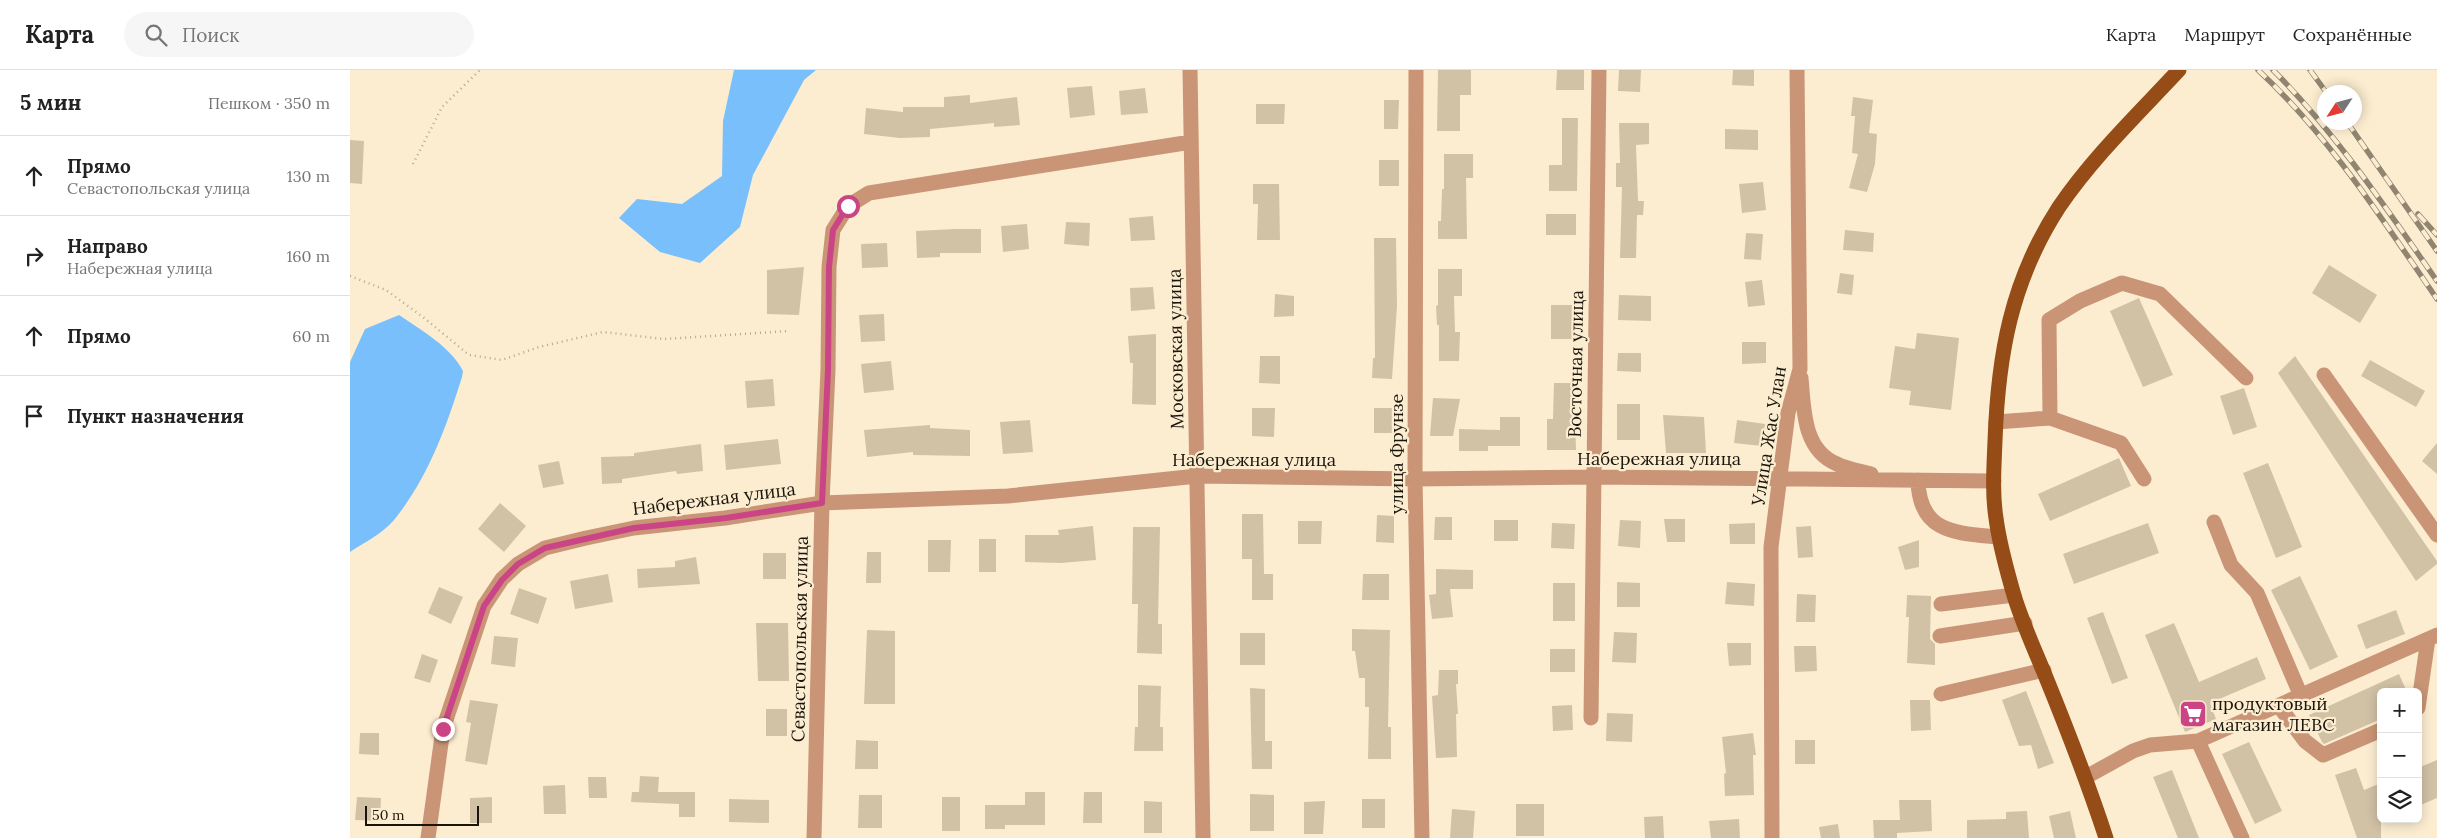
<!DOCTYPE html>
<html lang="ru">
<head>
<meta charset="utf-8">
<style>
	:root { --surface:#fff; --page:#f6f6f6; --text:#222; --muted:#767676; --line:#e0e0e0 }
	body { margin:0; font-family:Lora,serif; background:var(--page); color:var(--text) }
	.controls { position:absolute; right:15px; bottom:15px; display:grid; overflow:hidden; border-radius:8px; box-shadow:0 2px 12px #0003 }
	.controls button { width:45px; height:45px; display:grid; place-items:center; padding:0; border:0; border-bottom:1px solid var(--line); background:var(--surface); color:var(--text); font:25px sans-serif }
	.compass { position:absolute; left:1967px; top:15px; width:45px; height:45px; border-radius:50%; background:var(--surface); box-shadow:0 2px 12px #0003; rotate:234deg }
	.scale { position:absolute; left:15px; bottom:12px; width:114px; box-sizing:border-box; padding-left:5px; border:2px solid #1a150b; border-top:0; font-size:14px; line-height:18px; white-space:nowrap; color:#1a150b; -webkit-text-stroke:4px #fcedd1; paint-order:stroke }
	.stop { position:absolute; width:15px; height:15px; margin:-11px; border:4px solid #cb4586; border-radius:50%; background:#fff }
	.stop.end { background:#cb4586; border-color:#fff; box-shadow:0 1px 5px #0008 }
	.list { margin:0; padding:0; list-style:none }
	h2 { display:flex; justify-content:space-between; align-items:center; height:65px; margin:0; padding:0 20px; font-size:21px }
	h2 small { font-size:16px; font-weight:400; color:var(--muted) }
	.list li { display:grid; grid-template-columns:32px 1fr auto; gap:15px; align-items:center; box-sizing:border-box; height:80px; padding:0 20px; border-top:1px solid var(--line) }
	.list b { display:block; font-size:19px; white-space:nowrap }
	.list p { margin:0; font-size:16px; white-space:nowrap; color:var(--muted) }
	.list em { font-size:16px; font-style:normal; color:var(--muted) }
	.icon { flex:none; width:28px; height:28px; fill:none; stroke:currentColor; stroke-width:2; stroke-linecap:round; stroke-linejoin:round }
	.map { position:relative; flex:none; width:2087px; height:768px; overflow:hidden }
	header { display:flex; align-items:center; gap:30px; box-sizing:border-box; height:70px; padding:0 25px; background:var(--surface); border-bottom:1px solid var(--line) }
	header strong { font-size:24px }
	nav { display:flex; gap:28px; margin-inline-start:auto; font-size:18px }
	.search { width:350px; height:45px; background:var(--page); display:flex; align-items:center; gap:12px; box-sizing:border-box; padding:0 18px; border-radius:28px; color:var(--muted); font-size:19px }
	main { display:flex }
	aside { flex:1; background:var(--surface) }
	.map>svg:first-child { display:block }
</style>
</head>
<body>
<header>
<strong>Карта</strong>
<div class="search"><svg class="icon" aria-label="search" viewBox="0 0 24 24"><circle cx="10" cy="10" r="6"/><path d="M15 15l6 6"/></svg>Поиск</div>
<nav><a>Карта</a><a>Маршрут</a><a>Сохранённые</a></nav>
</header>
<main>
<aside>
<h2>5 мин<small>Пешком · 350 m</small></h2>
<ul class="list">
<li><svg class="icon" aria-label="ahead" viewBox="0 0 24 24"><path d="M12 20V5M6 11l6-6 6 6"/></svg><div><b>Прямо</b><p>Севастопольская улица</p></div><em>130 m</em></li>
<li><svg class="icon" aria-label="right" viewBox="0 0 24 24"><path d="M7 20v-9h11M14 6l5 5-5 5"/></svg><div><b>Направо</b><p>Набережная улица</p></div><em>160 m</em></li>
<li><svg class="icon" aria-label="ahead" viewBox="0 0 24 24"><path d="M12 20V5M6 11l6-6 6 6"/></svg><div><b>Прямо</b></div><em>60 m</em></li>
<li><svg class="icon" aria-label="arrive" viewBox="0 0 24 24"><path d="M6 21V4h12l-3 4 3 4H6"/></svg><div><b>Пункт назначения</b></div></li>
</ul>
</aside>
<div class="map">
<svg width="2087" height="768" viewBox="0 0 2087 768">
	<rect width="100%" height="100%" fill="#fcedd1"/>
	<path fill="#79bffb" d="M384 0H466L454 10 403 105 390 157 350 193 310 182 269 148 287 129 332 134 372 106 373 51Z
		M49 245C71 260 101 277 113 301L112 307C96 358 78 408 44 450 32 464 15 472 0 482V292L15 259Z"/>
	<path fill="#d1c2a6" d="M1088 0H1121V25H1110V61H1087Z
		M1207 0H1234V20H1206Z
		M1269 0H1291L1290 22 1268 21Z
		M1383 0H1404V16L1382 15Z
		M742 16 745 45 720 48 717 18Z
		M795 18 798 43 771 45 769 21Z
		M620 25V33L667 27 670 55 644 57V53L580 59V67L550 68 514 64 516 38 553 42V37H594V27Z
		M1503 27 1523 30 1519 63 1527 64 1525 94 1517 122 1499 118 1508 84 1502 83 1505 46H1501Z
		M1034 30H1049L1048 59H1034Z
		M906 34H935L934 54H906Z
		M1212 48H1228L1227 121H1199V95H1212Z
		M1269 53H1299V74L1286 75 1288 131H1294L1293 145H1287L1286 188H1270L1272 117H1266V93H1270Z
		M1375 59 1408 60V80L1375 79Z
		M0 70 14 71 12 114 0 113Z
		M1094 84H1123V108H1116L1117 169H1088V151H1091L1092 119H1094Z
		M1029 90H1049V116H1029Z
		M1413 112 1416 140 1392 143 1389 114Z
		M903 114H929L930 170H907L908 134H903Z
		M1196 144H1226V165H1196Z
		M803 146 805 170 781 171 779 148Z
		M716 152 740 153 739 176 714 174Z
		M677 154 679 179 653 182 651 156Z
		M605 159H631V183H590V187L567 188 566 161Z
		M1495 160 1524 163 1523 182 1493 180Z
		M1396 163 1413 164 1411 190 1394 189Z
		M1024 168H1046L1047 236 1042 309 1022 308 1023 288H1025Z
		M537 173 538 197 512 198 511 174Z
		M1979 195 2027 225 2010 253 1962 223Z
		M454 197 449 245 417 244V200Z
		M1088 199H1112V226H1104L1105 262H1110L1109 291H1089V255H1087L1086 236 1088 235Z
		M1490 203 1504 205 1502 225 1487 223Z
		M1412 210 1415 235 1398 237 1395 212Z
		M803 217 805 239 781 241 780 218Z
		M925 224 944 226V246L924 247Z
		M1269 225 1301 226V251L1268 250Z
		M1789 228 1823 305 1793 317 1760 241Z
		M1201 235H1225L1224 269H1201Z
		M534 244 535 271 511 272 509 245Z
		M1567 263 1609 268 1601 340 1559 335 1561 321 1539 318 1545 276 1565 279Z
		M806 264V335L782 334 783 293H780L778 266Z
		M1392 272H1416V293L1392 294Z
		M1268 283H1291V302L1267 301Z
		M910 286H930V314L909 313Z
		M1945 286 2087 491V494L2066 511 1928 303Z
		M2020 290 2075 321 2066 337 2011 306Z
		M541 291 544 320 514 323 511 294Z
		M423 309 425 336 397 338 395 311Z
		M1204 313H1224L1226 380H1197V349H1203Z
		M1894 318 1907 357 1883 365 1870 326Z
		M1083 328 1110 329 1103 366H1080Z
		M1267 334H1290V370H1267Z
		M902 338H925L924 367 902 366Z
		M1024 338H1043V363H1024Z
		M1313 345 1354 347 1356 383H1316Z
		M1150 347H1170V376H1138V381H1109V359L1150 360Z
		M680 350 683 382 653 384 650 352Z
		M1387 350 1415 354 1412 376 1384 373Z
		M580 355V358L620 360V386L563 385V382L517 387 514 360Z
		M428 369 431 394 376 400 374 375Z
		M2087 373V404L2072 391Z
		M351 374 353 401 327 404 326 401 272 409V413L252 414 251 387 284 386V383Z
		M1769 388 1781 416 1700 451 1688 424Z
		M209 391 214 414 193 418 188 395Z
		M1918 393 1952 477 1926 488 1893 403Z
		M150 433 176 456 154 482 128 459Z
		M892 444H913L914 504H923V530H902V489H892Z
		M1027 445 1044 446V473L1026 472Z
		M1085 447H1102V470H1084Z
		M1314 449H1335V472H1317Z
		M1144 450H1168V471H1144Z
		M1270 450 1291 451 1290 478 1268 476Z
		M948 451H972L971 474H948Z
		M1202 453 1225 454 1224 479 1201 478Z
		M1405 453V474H1380L1379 454Z
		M1798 453 1809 483 1724 514 1713 484Z
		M743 456 746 490 711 493 675 492V465H709L708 460Z
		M1461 456 1463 487 1448 488 1446 457Z
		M783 457H810L808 554H812V584L787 583 788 534H782Z
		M629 469H646V502H629Z
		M578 470H601L600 502H578Z
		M1569 470V497L1555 500 1548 477Z
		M517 482H531V513H516Z
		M413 483H436V509H413Z
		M346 487 350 514 288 518 287 499 325 497V491Z
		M1086 499 1123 500V519H1100L1103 547 1082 549 1079 525 1086 524Z
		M258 504 263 532 225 539 220 511Z
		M1013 504H1039V530H1012Z
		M1950 506 1988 587 1960 600 1921 520Z
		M1267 512 1290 513V537H1267Z
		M1377 512 1405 514 1404 536 1375 534Z
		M1203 513H1225V551H1203Z
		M89 517 113 527 101 554 78 543Z
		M169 518 197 528 188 554 160 544Z
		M1447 524 1466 525 1465 552H1446Z
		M1557 525 1581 526 1580 569 1585 574V595L1557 593 1559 547H1556Z
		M2046 540 2055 564 2016 579 2007 555Z
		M1753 542 1778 608 1762 614 1737 548Z
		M406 553H438L439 611H408Z
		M1824 553 1849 612 1907 587 1916 609 1860 633 1866 649 1835 662 1795 565Z
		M1002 559 1040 560 1038 657H1041V689H1018L1019 637H1015V608H1009L1005 581H1002Z
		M517 560 545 561V634H514Z
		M1264 562 1287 563 1286 593 1262 592Z
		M890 563H915V595H890Z
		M144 566 168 568 165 597 141 594Z
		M1377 573H1401V595L1379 596Z
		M1444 576H1466L1467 601 1445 602Z
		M1200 579H1225V602H1200Z
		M72 584 88 590 80 613 64 608Z
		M1089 600H1108V614H1106L1108 644H1106L1107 687 1086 688 1082 626 1088 625Z
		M2049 604 2057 622H2031V649L1974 674 1972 672 1959 645Z
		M788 615 811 616 810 657H813V681H784L785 657H788Z
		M900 618 915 619V671H922V699H902Z
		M1676 621 1704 693 1688 699 1681 675 1669 676 1652 630Z
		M120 630 148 634 137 695 115 691 121 653 116 652Z
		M1560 630H1580L1581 660 1561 661Z
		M1222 635 1223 660 1203 661 1202 636Z
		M416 639H437V666H416Z
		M1257 643 1283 644 1282 672 1256 671Z
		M10 663H29V685L9 684Z
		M1403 663 1406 685H1403L1404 725 1375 726 1374 704 1376 703 1372 667Z
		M506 670 528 671V699H505Z
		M1445 670H1465V694H1445Z
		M1899 672 1932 741 1905 754 1872 684Z
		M2087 690V728L2068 736V698Z
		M2006 698 2014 720 2031 713V768H2007L1985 705Z
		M1822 700 1849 768H1828L1803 707Z
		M290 706 309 707 308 722H345V747H329V734L281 732 282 722H289Z
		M238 707H256L257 728H239Z
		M215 715 216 744H194L193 716Z
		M675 722H695V755H655V759H635V735H675Z
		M734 722H752V753H733Z
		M900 724 924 725V761H900Z
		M509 725H532V758H508Z
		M7 727 31 728 30 751 5 750Z
		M142 727V753H120V728Z
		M592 727H610V761H592Z
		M379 729 419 730V753L379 752Z
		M1012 729H1035V758H1012Z
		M1549 730H1581L1582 761 1547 763V768H1524L1523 750H1550Z
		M794 731 812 732V763H794Z
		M975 731 973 764H954V732Z
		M1166 734H1194V766H1166Z
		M1102 739 1125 741 1123 768H1100Z
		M1677 741 1679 768H1617V750L1656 749V742Z
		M1720 741 1726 768H1704L1699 746Z
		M1313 746 1314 768H1295L1294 747Z
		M1389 749 1390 768H1361L1359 751Z
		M1488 754 1490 768H1471L1469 757Z"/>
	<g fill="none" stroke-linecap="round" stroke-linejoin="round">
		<path stroke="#b4a892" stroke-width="2.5" stroke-dasharray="1 4" stroke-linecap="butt" d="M63 94 92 37 130 0
			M0 206 36 220 73 247 119 285 152 290 189 277 253 262 314 269 439 261"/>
		<path stroke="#c99576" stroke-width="15" d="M840 0 853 768
			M1066 0 1065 409 1072 768
			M1974 305 2087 465
			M1451 308C1454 340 1453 380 1487 394 1497 399 1510 401 1521 404
			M1700 348 1699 250 1730 231 1772 213 1810 224 1896 308
			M1646 352 1700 348 1771 373 1794 409
			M1568 410C1569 464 1607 463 1649 467
			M1864 452 1881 495 1907 523 1951 626
			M1591 534 1664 525
			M1590 566 1675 553
			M1591 624 1694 600
			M1929 636 1955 671 1973 685 2031 660
			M2068 638 2078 569
			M1241 648 1249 0
			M1848 671 1892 768
			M1736 707 1783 681 1800 675 1848 671 2087 565
			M78 768 93 659 134 536 152 509 168 494 195 478 236 468 284 458 375 448 472 433 658 426 847 406 1065 409 1244 407 1644 411
			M464 768 472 433 478 300 479 197 483 160 498 136 519 123 841 72
			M1422 768 1421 477 1438 343 1450 299 1447 0"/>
		<path stroke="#954c17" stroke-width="15" d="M1756 768C1738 713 1717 659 1695 605 1684 578 1671 550 1663 522 1656 497 1649 473 1646 448 1642 423 1644 396 1645 371 1648 285 1661 211 1709 137 1743 87 1788 44 1829 0"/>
		<g stroke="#8f8571" stroke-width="5.5">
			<path id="rail" d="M1908 0C1979 66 2032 149 2087 229
				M1923 0C1986 63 2036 138 2087 211
				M1960 0 1976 22
				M1997 52 2087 181
				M2068 144 2087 165"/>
		</g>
		<use href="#rail" stroke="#fcedd1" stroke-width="4" stroke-dasharray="11" stroke-linecap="butt"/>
	</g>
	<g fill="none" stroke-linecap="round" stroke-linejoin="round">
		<path stroke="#cb4586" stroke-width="6" d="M93 659 134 536 152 510 168 494 195 478 284 458 376 448 472 433 478 300 479 197 483 160 498 136"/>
	</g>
	<defs>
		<g id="supermarket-square" transform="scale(1.4375)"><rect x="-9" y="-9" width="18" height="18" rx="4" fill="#cb4586" stroke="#fcedd1"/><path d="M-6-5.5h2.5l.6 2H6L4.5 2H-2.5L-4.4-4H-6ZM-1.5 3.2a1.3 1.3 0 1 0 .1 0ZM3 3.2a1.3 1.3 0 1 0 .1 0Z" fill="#fff"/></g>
	</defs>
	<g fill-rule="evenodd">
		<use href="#supermarket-square" x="1843" y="644"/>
	</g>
	<g text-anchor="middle" stroke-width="4.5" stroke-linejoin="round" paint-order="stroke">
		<g font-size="18" fill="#1a150b" stroke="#fcedd1">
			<text transform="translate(826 279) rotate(-91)" y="6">Московская улица</text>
			<text transform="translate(1226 294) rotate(-89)" y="6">Восточная улица</text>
			<text transform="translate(1419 366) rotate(-81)" y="6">Улица Жас Улан</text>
			<text transform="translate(1047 384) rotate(-90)" y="6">улица Фрунзе</text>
			<text x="1309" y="395">Набережная улица</text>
			<text x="904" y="396">Набережная улица</text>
			<text transform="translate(364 429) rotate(-7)" y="6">Набережная улица</text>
			<text transform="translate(450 569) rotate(-89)" y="6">Севастопольская улица</text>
		</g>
		<g font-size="18" fill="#1a150b" stroke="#fcedd1" text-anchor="start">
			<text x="1862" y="640">продуктовый<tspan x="1862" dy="21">магазин ЛЕВС</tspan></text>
		</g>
	</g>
</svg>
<div class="controls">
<button>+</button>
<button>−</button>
<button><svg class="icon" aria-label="layers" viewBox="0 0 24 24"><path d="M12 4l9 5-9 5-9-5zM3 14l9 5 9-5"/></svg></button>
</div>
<svg class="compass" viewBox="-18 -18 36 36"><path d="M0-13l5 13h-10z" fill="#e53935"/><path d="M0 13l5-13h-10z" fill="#767676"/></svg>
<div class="scale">50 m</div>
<div class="stop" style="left:498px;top:136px"></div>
<div class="stop end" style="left:93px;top:659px"></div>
</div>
</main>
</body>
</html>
